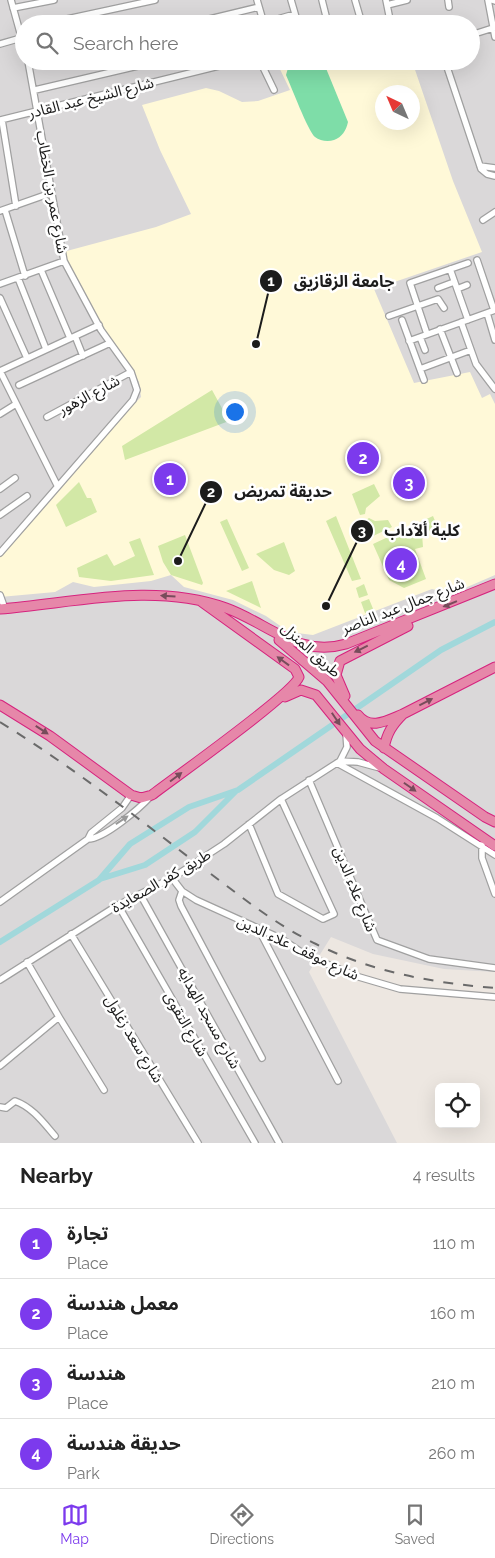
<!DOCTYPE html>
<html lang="en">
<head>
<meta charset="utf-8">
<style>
	:root { --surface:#fff; --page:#f6f6f6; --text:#222; --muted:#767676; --line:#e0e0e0; --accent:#7c3aed }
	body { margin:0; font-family:Raleway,"Noto Sans Arabic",sans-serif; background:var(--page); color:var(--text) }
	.controls { position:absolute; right:15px; bottom:15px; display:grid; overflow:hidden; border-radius:8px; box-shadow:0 5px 20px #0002 }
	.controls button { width:45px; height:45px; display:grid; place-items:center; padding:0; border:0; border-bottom:1px solid var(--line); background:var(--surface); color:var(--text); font:25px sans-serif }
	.compass { position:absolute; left:375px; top:85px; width:45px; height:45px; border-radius:50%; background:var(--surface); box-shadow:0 5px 20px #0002; rotate:316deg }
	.you { position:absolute; left:234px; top:411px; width:18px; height:18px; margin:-12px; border:4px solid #fff; border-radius:50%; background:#1a73e8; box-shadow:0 0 0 8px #1a73e833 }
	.badge { display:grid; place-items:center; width:32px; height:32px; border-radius:50%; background:var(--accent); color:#fff; font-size:16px; font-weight:700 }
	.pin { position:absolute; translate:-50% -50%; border:2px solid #fff; box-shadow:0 1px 5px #0006 }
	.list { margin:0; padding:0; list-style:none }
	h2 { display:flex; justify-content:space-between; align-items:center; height:65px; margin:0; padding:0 20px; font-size:21px }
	h2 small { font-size:16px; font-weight:400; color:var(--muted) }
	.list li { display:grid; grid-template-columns:32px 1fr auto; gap:15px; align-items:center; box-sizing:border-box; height:70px; padding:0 20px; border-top:1px solid var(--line) }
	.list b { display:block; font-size:19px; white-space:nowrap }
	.list p { margin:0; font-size:16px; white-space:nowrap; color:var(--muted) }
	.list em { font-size:16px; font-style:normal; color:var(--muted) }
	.icon { flex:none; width:28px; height:28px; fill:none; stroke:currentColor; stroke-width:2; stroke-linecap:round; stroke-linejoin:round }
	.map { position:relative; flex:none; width:495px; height:1143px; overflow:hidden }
	.search { position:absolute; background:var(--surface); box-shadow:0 5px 20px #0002; left:15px; right:15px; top:15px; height:55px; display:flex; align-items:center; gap:12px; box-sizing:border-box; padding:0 18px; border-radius:28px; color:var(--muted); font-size:19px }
	.sheet { height:345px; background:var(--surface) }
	nav { display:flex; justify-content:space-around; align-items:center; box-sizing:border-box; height:70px; border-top:1px solid var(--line); background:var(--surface); font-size:14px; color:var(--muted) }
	nav a { display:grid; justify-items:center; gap:2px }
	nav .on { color:var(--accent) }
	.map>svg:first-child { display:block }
</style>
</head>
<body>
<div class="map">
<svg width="495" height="1143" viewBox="0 0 495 1143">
	<rect width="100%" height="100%" fill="#ede7e1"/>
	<path fill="#dad8d9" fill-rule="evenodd" d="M0 0H495V972L444 969 373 954 331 937 309 972 397 1143H0ZM24 24H471V61H24ZM382 92H412V122H382Z"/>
	<path fill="#fff9d8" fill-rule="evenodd" d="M276 61H412L453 181 482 252 374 289 414 383 470 372 482 398 490 394 495 404V575L451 594 432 589 313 635 289 632 266 616 233 600 184 587 171 575 151 581 94 587 73 582 55 592 0 597V556L106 432 141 397 139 382 129 364 106 333 63 252 156 227 191 214 160 150 142 105 206 88 219 91 242 102 258 101 290 90ZM382 92H412V122H382Z"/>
	<path fill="#d2e8a6" d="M212 390 229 421 125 460 122 446Z
		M79 482 87 498H91L97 512 66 527 56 505Z
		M374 484 380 496 366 508 365 514 360 515 352 494Z
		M336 516 361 579 352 581 326 521Z
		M433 516 438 528 422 534 423 547 415 549 426 579 404 588 389 580 373 544Z
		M369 518 375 521 388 520 392 527 369 538 363 522Z
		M227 519 249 568 242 571 220 522Z
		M185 535 203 583 202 585 171 575 163 562 158 546Z
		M140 538 154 575 111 581 79 577 77 568 107 554 114 566 135 556 129 542Z
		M284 542 295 571 289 575 274 570 256 554Z
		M252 581 261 608 226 591Z
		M364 584 368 595 359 598 356 588Z
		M369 599 374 611 365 613 361 602Z"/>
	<path fill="#7edda8" d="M290 61H323L348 122C346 131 342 137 334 140 328 142 320 141 315 137 308 131 291 86 286 75Z"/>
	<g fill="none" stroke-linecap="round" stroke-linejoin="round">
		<path stroke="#a1d8db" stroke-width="6" d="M100 879 145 865 195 832 236 791
			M0 942 99 880 130 844 189 807 238 790 441 650 495 622"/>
		<g stroke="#a0a0a0" stroke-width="8">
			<path id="minor" d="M11 0 24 47
				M257 0 264 24
				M291 0 298 24
				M322 0 328 24
				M355 0 362 24
				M386 0 390 20
				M448 0 449 7
				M488 0 495 37
				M492 0 495 1
				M387 5 407 0
				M13 8 54 0
				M264 23 295 14
				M44 24 155 0
				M189 24 259 7
				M471 35 493 28
				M0 44 21 38
				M260 61 274 90
				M445 61 481 169 487 174 495 176
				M35 90 159 61
				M0 120 239 61
				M2 120 16 206
				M480 166 495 168
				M5 210 25 276
				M0 211 51 193
				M483 220 495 212
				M477 260 494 310
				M450 269 468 320
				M41 270 70 338
				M18 278 46 349
				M0 284 64 261
				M438 288 454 282
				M457 289 467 285
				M0 298 27 358
				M487 313 495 340
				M389 316 438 299 444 308
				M402 320 424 380
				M461 322 476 364 495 389
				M440 329 457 373
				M427 334 410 283 468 263
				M75 336 83 356
				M420 337 425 350
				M409 341 495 310
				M420 369 471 350
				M0 371 57 485
				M0 371 99 325
				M19 385 110 343
				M0 414 16 404
				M47 417 131 372
				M0 489 15 478
				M0 515 27 496
				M0 553 133 400 137 390 131 372 101 330 64 261 28 61
				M0 595 5 609
				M340 761 358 762 380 768
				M337 763 437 818 495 855
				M309 780 377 940 429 959 495 968
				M249 824 278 894 323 919 334 914 281 799
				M88 839C104 839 140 808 151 796
				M482 845V858L495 894
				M172 878 182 891 196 900 282 939 307 956 359 977 400 989 495 997
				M182 891 179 900 181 906 262 1058
				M140 894 279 1143
				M0 902 88 839 91 833 122 808 131 795
				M118 905 255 1143
				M259 930 338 1081
				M71 934 198 1143
				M0 980 118 905 172 878 224 844 281 799 340 761 347 747 346 734
				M59 1017 104 1090
				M0 1066 59 1017 27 962
				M0 1107 6 1108 15 1101C32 1107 43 1122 55 1136"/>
		</g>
		<g stroke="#d6237e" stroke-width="11">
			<path id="highway" d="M0 609C75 603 153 582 226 608 268 623 298 658 346 644L495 584
				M279 640 327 681 375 741 485 817 495 822
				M345 696 336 675 340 661 408 626
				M285 697 301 690 316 695 360 749 384 769 495 846
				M0 705 50 736 131 795 141 798 152 795C174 778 293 694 299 677L295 669 202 602
				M358 715C370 731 388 720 403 714
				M384 748C387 733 392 725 403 714L495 667"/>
		</g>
		<use href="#minor" stroke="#fff" stroke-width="5.5"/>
		<use href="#highway" stroke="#e687a9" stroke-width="9"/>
		<path stroke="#6a6a6a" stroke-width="2" stroke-dasharray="10 10" stroke-linecap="butt" d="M0 722C66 763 129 811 191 859 232 889 270 922 316 944 372 972 433 983 495 988"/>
	</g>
	<defs><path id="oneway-solid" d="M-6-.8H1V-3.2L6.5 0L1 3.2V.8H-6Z" transform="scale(1.25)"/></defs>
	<g fill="#774c5b">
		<use href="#oneway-solid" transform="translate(168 596) rotate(-176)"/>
		<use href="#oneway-solid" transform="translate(450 604) rotate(158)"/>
		<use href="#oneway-solid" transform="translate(361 649) rotate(154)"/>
		<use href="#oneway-solid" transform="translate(283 661) rotate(-144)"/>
		<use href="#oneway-solid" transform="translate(426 702) rotate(-27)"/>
		<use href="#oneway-solid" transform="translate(336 719) rotate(56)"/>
		<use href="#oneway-solid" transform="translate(42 730) rotate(33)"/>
		<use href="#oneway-solid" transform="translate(176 777) rotate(-37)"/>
		<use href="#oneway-solid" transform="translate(410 787) rotate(35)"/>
	</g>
	<use fill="#999" href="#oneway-solid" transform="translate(122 820) rotate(-34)"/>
	<g text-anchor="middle" stroke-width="5" stroke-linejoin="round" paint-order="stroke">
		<g font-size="15" fill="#1c1c1c" stroke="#fff">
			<text transform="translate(91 98) rotate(-14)" y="5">شارع الشيخ عبد القادر</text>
			<text transform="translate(52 192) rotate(80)" y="5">شارع عمر بن الخطاب</text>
			<text transform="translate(89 395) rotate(-28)" y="5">شارع الزهور</text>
			<text transform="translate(403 606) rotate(-21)" y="5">شارع جمال عبد الناصر</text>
			<text transform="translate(311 650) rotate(42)" y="5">طريق المنزل</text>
			<text transform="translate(161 881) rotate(-30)" y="5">طريق كفر الصعايدة</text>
			<text transform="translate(355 889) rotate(68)" y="5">شارع علاء الدين</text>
			<text transform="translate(298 948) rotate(25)" y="5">شارع موقف علاء الدين</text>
			<text transform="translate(209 1018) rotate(61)" y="5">شارع مسجد الهدايه</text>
			<text transform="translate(186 1024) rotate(60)" y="5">شارع التقوى</text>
			<text transform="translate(134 1039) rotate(59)" y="5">شارع سعد زغلول</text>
		</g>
	</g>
	<path fill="none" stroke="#1c1c1c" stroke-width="2" d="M256 344L271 281M178 561L211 492M326 606L362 531"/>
	<g fill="#1c1c1c" stroke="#fff" stroke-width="2">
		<circle cx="256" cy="344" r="5"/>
		<circle cx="178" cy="561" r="5"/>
		<circle cx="326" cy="606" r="5"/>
		<circle cx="271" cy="281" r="12"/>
		<circle cx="211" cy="492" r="12"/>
		<circle cx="362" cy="531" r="12"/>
	</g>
	<g font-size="15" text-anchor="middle" font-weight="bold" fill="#fff">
		<text x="271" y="286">1</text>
		<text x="211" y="497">2</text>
		<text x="362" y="536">3</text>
	</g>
	<g font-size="16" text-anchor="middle" font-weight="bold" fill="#1c1c1c" stroke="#fff" stroke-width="5" stroke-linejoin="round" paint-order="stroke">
		<text x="344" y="287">جامعة الزقازيق</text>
		<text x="283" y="497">حديقة تمريض</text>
		<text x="422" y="536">كلية ألآداب</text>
	</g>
</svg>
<div class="controls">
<button><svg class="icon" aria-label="locate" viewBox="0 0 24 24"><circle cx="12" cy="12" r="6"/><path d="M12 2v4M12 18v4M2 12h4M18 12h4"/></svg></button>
</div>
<svg class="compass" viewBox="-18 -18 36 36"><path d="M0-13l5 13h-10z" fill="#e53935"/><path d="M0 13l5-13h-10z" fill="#767676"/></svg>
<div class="you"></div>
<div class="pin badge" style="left:170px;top:479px">1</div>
<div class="pin badge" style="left:363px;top:458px">2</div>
<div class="pin badge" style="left:409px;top:483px">3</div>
<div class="pin badge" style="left:401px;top:564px">4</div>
<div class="search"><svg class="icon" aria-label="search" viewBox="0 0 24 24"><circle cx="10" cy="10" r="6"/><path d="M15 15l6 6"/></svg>Search here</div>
</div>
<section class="sheet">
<h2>Nearby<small>4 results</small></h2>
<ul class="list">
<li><span class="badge">1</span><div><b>تجارة</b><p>Place</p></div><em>110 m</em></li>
<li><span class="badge">2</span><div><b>معمل هندسة</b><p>Place</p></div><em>160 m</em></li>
<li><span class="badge">3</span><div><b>هندسة</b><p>Place</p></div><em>210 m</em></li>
<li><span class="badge">4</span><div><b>حديقة هندسة</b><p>Park</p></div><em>260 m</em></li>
</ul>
</section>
<nav>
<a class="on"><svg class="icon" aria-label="map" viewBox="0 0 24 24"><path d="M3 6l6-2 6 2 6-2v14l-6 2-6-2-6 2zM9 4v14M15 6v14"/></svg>Map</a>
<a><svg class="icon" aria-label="directions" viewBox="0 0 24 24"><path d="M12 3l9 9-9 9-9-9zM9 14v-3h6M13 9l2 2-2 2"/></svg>Directions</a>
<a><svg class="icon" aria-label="saved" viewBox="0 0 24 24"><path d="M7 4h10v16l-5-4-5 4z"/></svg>Saved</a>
</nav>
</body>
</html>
